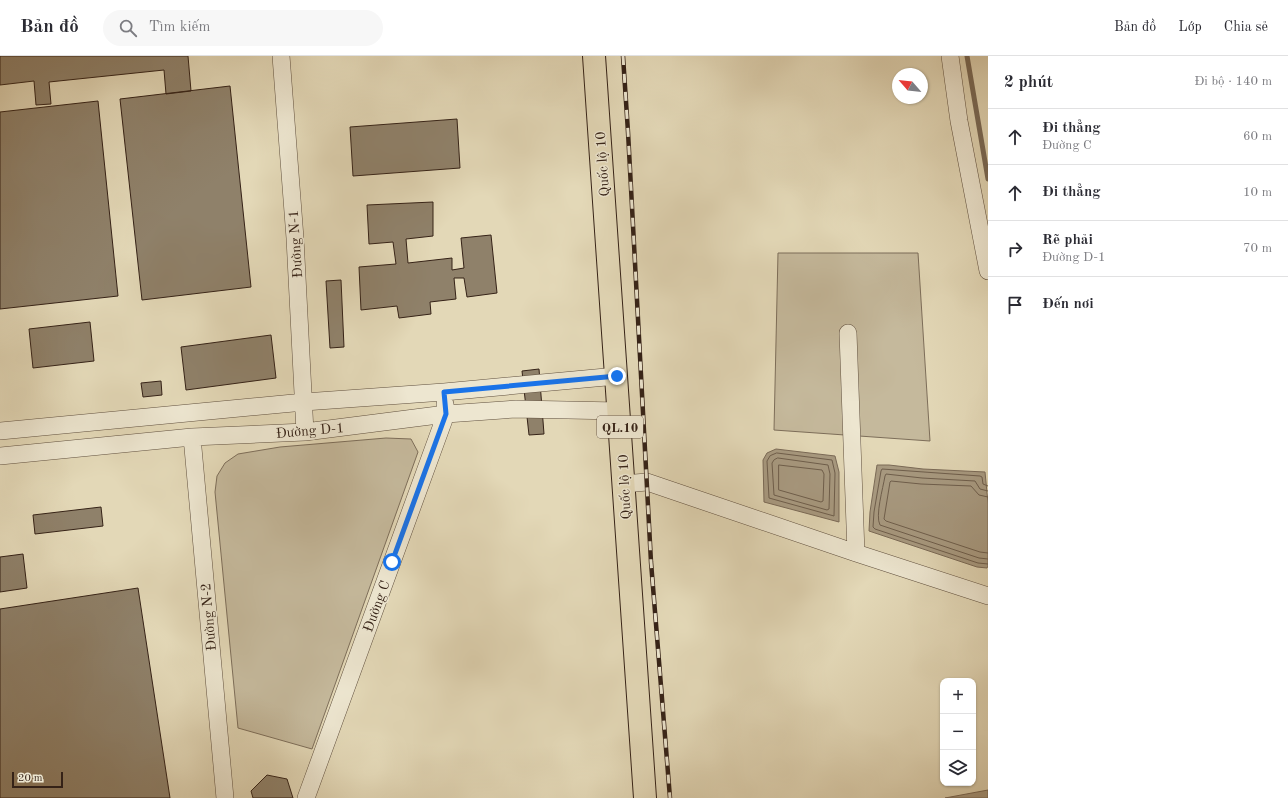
<!DOCTYPE html>
<html lang="vi">
<head>
<meta charset="utf-8">
<style>
	:root { --surface:#fff; --page:#f7f7f7; --text:#2b2b33; --muted:#7c7c81; --line:#e1e1e2 }
	body { margin:0; font-family:"Old Standard TT",serif; background:var(--page); color:var(--text) }
	.controls { position:absolute; right:12px; bottom:12px; display:grid; overflow:hidden; border-radius:8px; box-shadow:0 1px 3px #0004 }
	.controls button { width:36px; height:36px; display:grid; place-items:center; padding:0; border:0; border-bottom:1px solid var(--line); background:var(--surface); color:var(--text); font:20px sans-serif }
	.compass { position:absolute; left:892px; top:12px; width:36px; height:36px; border-radius:50%; background:var(--surface); box-shadow:0 1px 3px #0004; rotate:298deg }
	.scale { position:absolute; left:12px; bottom:10px; width:51px; box-sizing:border-box; padding-left:4px; border:2px solid #352217; border-top:0; font-size:11px; line-height:14px; white-space:nowrap; color:#352217; -webkit-text-stroke:3px #ede6d0; paint-order:stroke }
	.stop { position:absolute; width:12px; height:12px; margin:-9px; border:3px solid #1a73e8; border-radius:50%; background:#fff }
	.stop.end { background:#1a73e8; border-color:#fff; box-shadow:0 1px 4px #0008 }
	.list { margin:0; padding:0; list-style:none }
	h2 { display:flex; justify-content:space-between; align-items:center; height:52px; margin:0; padding:0 16px; font-size:17px }
	h2 small { font-size:13px; font-weight:400; color:var(--muted) }
	.list li { display:grid; grid-template-columns:26px 1fr auto; gap:12px; align-items:center; box-sizing:border-box; height:56px; padding:0 16px; border-top:1px solid var(--line) }
	.list b { display:block; font-size:15px; white-space:nowrap }
	.list p { margin:0; font-size:13px; white-space:nowrap; color:var(--muted) }
	.list em { font-size:13px; font-style:normal; color:var(--muted) }
	.icon { flex:none; width:22px; height:22px; fill:none; stroke:currentColor; stroke-width:2; stroke-linecap:round; stroke-linejoin:round }
	.map { position:relative; flex:none; width:988px; height:742px; overflow:hidden }
	header { display:flex; align-items:center; gap:24px; box-sizing:border-box; height:56px; padding:0 20px; background:var(--surface); border-bottom:1px solid var(--line) }
	header strong { font-size:19px }
	nav { display:flex; gap:22px; margin-inline-start:auto; font-size:14px }
	.search { width:280px; height:36px; background:var(--page); display:flex; align-items:center; gap:10px; box-sizing:border-box; padding:0 14px; border-radius:22px; color:var(--muted); font-size:15px }
	main { display:flex }
	aside { flex:1; background:var(--surface) }
	.map>svg:first-child { display:block }
</style>
</head>
<body>
<header>
<strong>Bản đồ</strong>
<div class="search"><svg class="icon" aria-label="search" viewBox="0 0 24 24"><circle cx="10" cy="10" r="6"/><path d="M15 15l6 6"/></svg>Tìm kiếm</div>
<nav><a>Bản đồ</a><a>Lớp</a><a>Chia sẻ</a></nav>
</header>
<main>
<div class="map">
<svg width="988" height="742" viewBox="0 0 988 742">
	<rect width="100%" height="100%" fill="#e3d8b7"/>
	<filter id="stains"><feTurbulence type="fractalNoise" baseFrequency=".005" numOctaves="4"/><feColorMatrix values="0 0 0 0 .2 0 0 0 0 .09 0 0 0 0 .02 0 0 0 .5 -.17"/></filter>
	<radialGradient id="worn" r=".72"><stop offset=".6" stop-color="#630" stop-opacity="0"/><stop offset="1" stop-color="#630" stop-opacity=".3"/></radialGradient>
	<path fill="#c5b99c" stroke="#7d6e5a" d="M778 197H918L930 385 774 374Z
		M386 382 411 383 418 396 312 693 238 672 215 436 217 420 225 407 238 398 280 391Z"/>
	<path fill="#a89a81" stroke="#7a6a57" d="M776 393 835 400 839 416V466L764 446 763 404 767 397Z
		M877 409H889L923 413 985 416 988 447V510L987 512 977 511 869 475 870 456Z
		M988 734V742H945Z"/>
	<g fill="none" stroke-linecap="round" stroke-linejoin="round">
		<path stroke="#6e5e4c" stroke-width="1" d="M777 397 832 404 835 417 834 460 769 442 767 405 770 400Z
			M778 402 828 409 830 418 829 453 827 454 774 439 772 407 774 404Z
			M779 409 822 414 824 418 823 445 821 446 779 434Z
			M988 430 983 428 982 421 980 420 882 413 881 415 874 456 873 471 875 473 978 507 988 508
			M988 435 980 433 975 425 922 422 886 418 885 420C883 432 875 460 880 469L979 502 988 503
			M988 441 979 439 971 430 921 428 891 425 890 426 884 463 886 465 980 496 988 497"/>
		<path stroke="#7a6a57" stroke-width="5" d="M967 0 988 123"/>
	</g>
	<path fill="#8f816a" stroke="#352217" d="M0 0H188L191 35 166 38 164 14 49 26 51 48 36 49 34 25 0 29Z
		M230 30 251 231 142 244 120 43Z
		M98 45 118 240 0 253V56Z
		M457 63 460 112 353 120 350 71Z
		M433 146V180L406 183 408 207 452 202V214L464 212 461 182 491 179 497 237 467 241 464 222H454L456 243 430 246 431 258 399 262 397 250 361 254 359 211 396 208 393 186 369 188 367 149Z
		M341 224 344 291 330 292 326 225Z
		M90 266 94 305 33 312 29 273Z
		M271 279 276 322 186 334 181 291Z
		M539 313 544 378 529 379 522 315Z
		M161 325 162 339 143 341 141 327Z
		M101 451 103 470 35 478 33 459Z
		M23 498 27 532 0 536V501Z
		M138 532 170 742H0V553Z
		M267 719 287 723 293 742H253L251 735Z"/>
	<g fill="none" stroke-linecap="round" stroke-linejoin="round">
		<g stroke="#60503f" stroke-width="18">
			<path id="street" d="M281 0 295 182 305 376
				M950 0 959 65 988 215
				M848 277 856 497
				M0 375 304 346 444 336 617 320
				M192 381 225 742
				M0 400 192 381 305 376 446 358 516 353 619 355
				M623 428 647 426 856 497 988 540
				M306 742 446 358 445 348"/>
		</g>
		<g stroke="#352217" stroke-width="24">
			<path id="highway" d="M594 0 645 742"/>
		</g>
		<use href="#street" stroke="#ede6d0" stroke-width="17"/>
		<use href="#highway" stroke="#e3d8b7" stroke-width="22"/>
		<g stroke="#352217" stroke-width="4.5">
			<path id="rail" d="M623 0 628 76 651 506 670 742"/>
		</g>
		<use href="#rail" stroke="#ede6d0" stroke-width="3" stroke-dasharray="9" stroke-linecap="butt"/>
	</g>
	<g fill="none" stroke-linecap="round" stroke-linejoin="round">
		<path stroke="#1a73e8" stroke-width="5" d="M392 506 446 358 444 336 617 320"/>
	</g>
	<g text-anchor="middle" stroke-width="3" stroke-linejoin="round" paint-order="stroke">
		<rect fill="#ede6d0" stroke="#6c5d4e" stroke-width="1" x="597" y="360" width="46" height="22" rx="3"/>
		<g font-size="13" font-weight="bold" fill="#352217">
			<text x="620" y="376">QL.10</text>
		</g>
		<g font-size="14" fill="#352217" stroke="#ede6d0">
			<text transform="translate(602 108) rotate(-94)" y="5">Quốc lộ 10</text>
			<text transform="translate(295 188) rotate(-94)" y="5">Đường N-1</text>
			<text transform="translate(310 374) rotate(-5)" y="5">Đường D-1</text>
			<text transform="translate(624 431) rotate(-93)" y="5">Quốc lộ 10</text>
			<text transform="translate(376 550) rotate(-70)" y="5">Đường C</text>
			<text transform="translate(208 561) rotate(-95)" y="5">Đường N-2</text>
		</g>
	</g>
	<rect width="100%" height="100%" filter="url(#stains)"/>
	<rect width="100%" height="100%" fill="url(#worn)"/>
</svg>
<div class="controls">
<button>+</button>
<button>−</button>
<button><svg class="icon" aria-label="layers" viewBox="0 0 24 24"><path d="M12 4l9 5-9 5-9-5zM3 14l9 5 9-5"/></svg></button>
</div>
<svg class="compass" viewBox="-18 -18 36 36"><path d="M0-13l5 13h-10z" fill="#e53935"/><path d="M0 13l5-13h-10z" fill="#7c7c81"/></svg>
<div class="scale">20 m</div>
<div class="stop" style="left:392px;top:506px"></div>
<div class="stop end" style="left:617px;top:320px"></div>
</div>
<aside>
<h2>2 phút<small>Đi bộ · 140 m</small></h2>
<ul class="list">
<li><svg class="icon" aria-label="ahead" viewBox="0 0 24 24"><path d="M12 20V5M6 11l6-6 6 6"/></svg><div><b>Đi thẳng</b><p>Đường C</p></div><em>60 m</em></li>
<li><svg class="icon" aria-label="ahead" viewBox="0 0 24 24"><path d="M12 20V5M6 11l6-6 6 6"/></svg><div><b>Đi thẳng</b></div><em>10 m</em></li>
<li><svg class="icon" aria-label="right" viewBox="0 0 24 24"><path d="M7 20v-9h11M14 6l5 5-5 5"/></svg><div><b>Rẽ phải</b><p>Đường D-1</p></div><em>70 m</em></li>
<li><svg class="icon" aria-label="arrive" viewBox="0 0 24 24"><path d="M6 21V4h12l-3 4 3 4H6"/></svg><div><b>Đến nơi</b></div></li>
</ul>
</aside>
</main>
</body>
</html>
